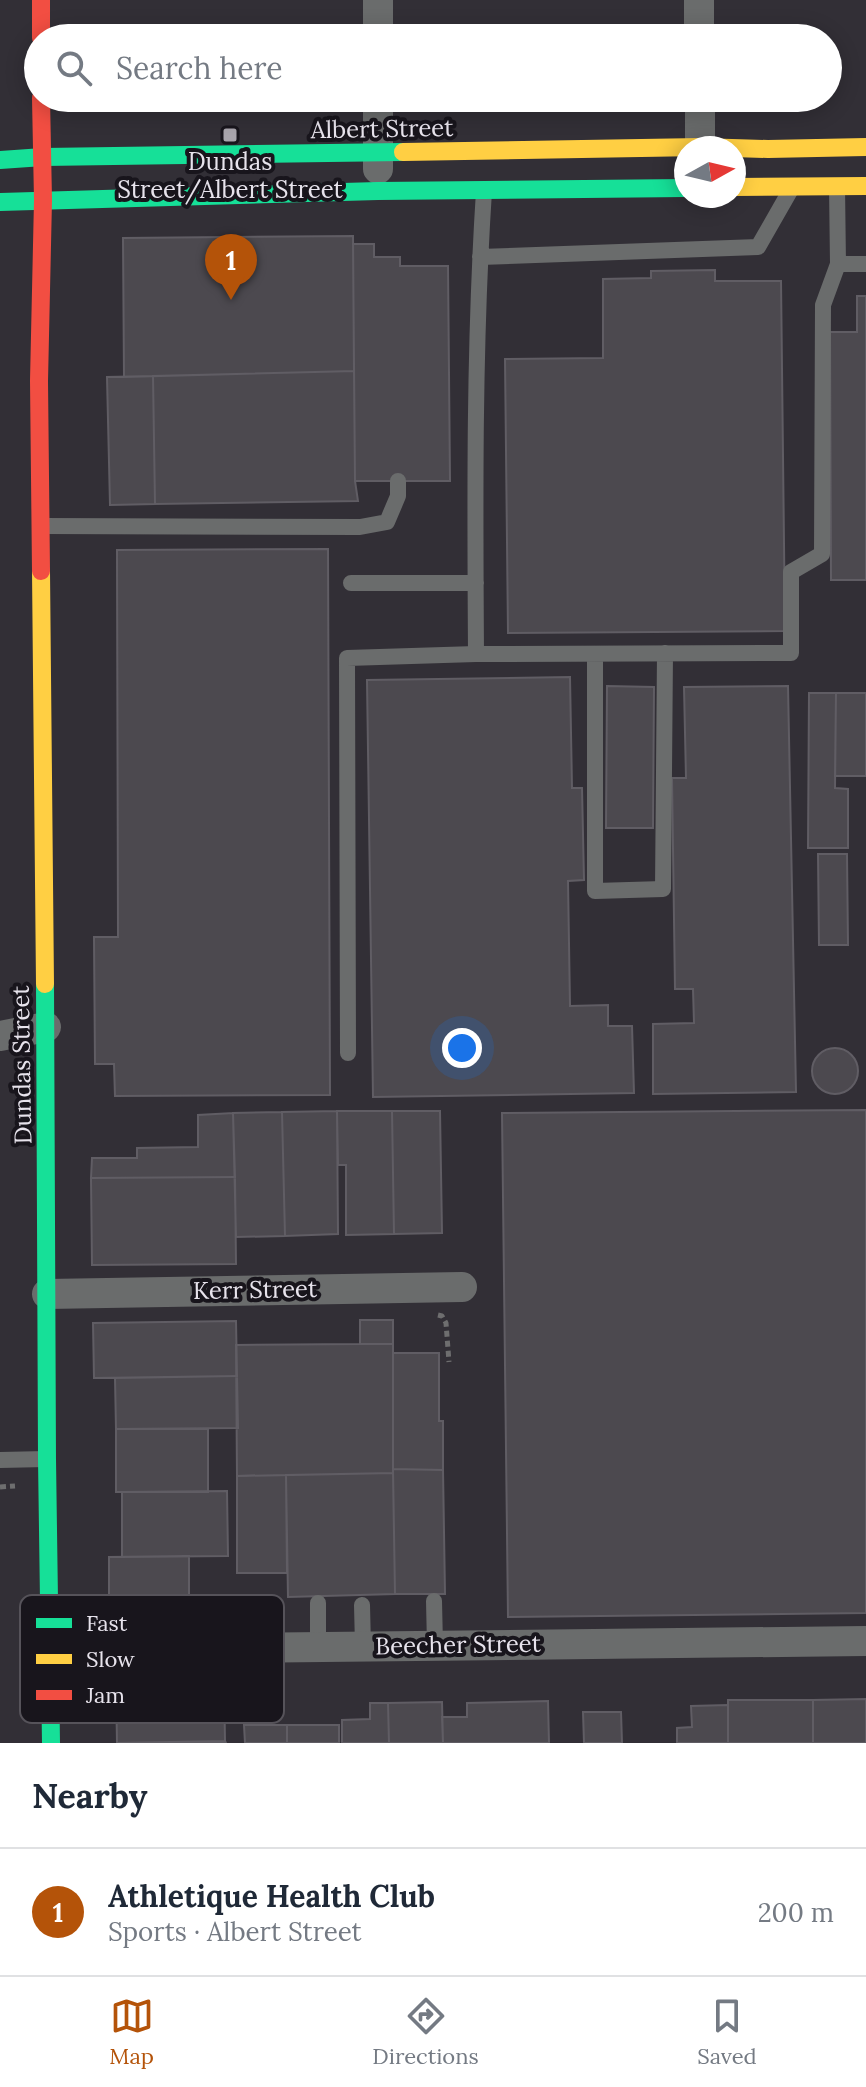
<!DOCTYPE html>
<html lang="en">
<head>
<meta charset="utf-8">
<style>
	:root { --surface:#fff; --page:#f6f6f7; --text:#1f2937; --muted:#747a83; --line:#e0e1e3; --accent:#b45309 }
	body { margin:0; font-family:Lora,serif; background:var(--page); color:var(--text) }
	.compass { position:absolute; left:674px; top:136px; width:72px; height:72px; border-radius:50%; background:var(--surface); box-shadow:0 4px 20px #0003; rotate:82deg }
	.you { position:absolute; left:462px; top:1048px; width:28px; height:28px; margin:-20px; border:6px solid #fff; border-radius:50%; background:#1a73e8; box-shadow:0 0 0 12px #1a73e833 }
	.badge { display:grid; place-items:center; width:52px; height:52px; border-radius:50%; background:var(--accent); color:#fff; font-size:26px; font-weight:700 }
	.pin { position:absolute; translate:-50% -66px; filter:drop-shadow(0 2px 4px #0008) }
	.pin::after { content:''; position:absolute; top:42px; width:28px; height:24px; background:inherit; clip-path:polygon(0 0,100% 0,50% 100%) }
	.list { margin:0; padding:0; list-style:none }
	h2 { display:flex; justify-content:space-between; align-items:center; height:104px; margin:0; padding:0 32px; font-size:34px }
	h2 small { font-size:26px; font-weight:400; color:var(--muted) }
	.list li { display:grid; grid-template-columns:52px 1fr auto; gap:24px; align-items:center; box-sizing:border-box; height:128px; padding:0 32px; border-top:2px solid var(--line) }
	.list b { display:block; font-size:30px; white-space:nowrap }
	.list p { margin:0; font-size:26px; white-space:nowrap; color:var(--muted) }
	.list em { font-size:26px; font-style:normal; color:var(--muted) }
	.icon { flex:none; width:44px; height:44px; fill:none; stroke:currentColor; stroke-width:2; stroke-linecap:round; stroke-linejoin:round }
	.map { position:relative; flex:none; width:866px; height:1743px; overflow:hidden }
	.search { position:absolute; background:var(--surface); box-shadow:0 4px 20px #0003; left:24px; right:24px; top:24px; height:88px; display:flex; align-items:center; gap:20px; box-sizing:border-box; padding:0 28px; border-radius:44px; color:var(--muted); font-size:30px }
	.sheet { height:232px; background:var(--surface) }
	nav { display:flex; justify-content:space-around; align-items:center; box-sizing:border-box; height:112px; border-top:2px solid var(--line); background:var(--surface); font-size:22px; color:var(--muted) }
	nav a { display:grid; justify-items:center; gap:4px }
	nav .on { color:var(--accent) }
	.map>svg:first-child { display:block }
</style>
</head>
<body>
<div class="map">
<svg width="866" height="1743" viewBox="0 0 866 1743">
	<rect width="100%" height="100%" fill="#322f36"/>
	<path fill="#4c494f" stroke="#605d64" stroke-width="2" d="M353 236 354 371 124 377 123 238Z
		M353 244H374V257H400V266H448L450 481H355Z
		M715 270V281H781L785 631 508 633 505 359 603 358V279L651 278V271Z
		M857 296H866V580H831L830 332H857Z
		M354 371 355 481 358 501 155 504 153 376Z
		M153 376 155 504 110 505 107 377Z
		M328 549 330 1095 115 1096 114 1064H95L94 937H118L117 550Z
		M570 677 572 788H582L584 880 568 881 570 1006 608 1005V1026H632L634 1093 373 1097 367 680Z
		M607 686 654 687 653 828H606Z
		M788 686 796 1092 653 1094V1024L694 1023 693 989H675L672 778H686L684 687Z
		M809 693H836L835 788 848 789V848H808Z
		M836 693H866V776H835Z
		M818 854H847L848 945H819Z
		M812 1071a23 23 0 1 1 46 0a23 23 0 1 1-46 0Z
		M866 1110V1613L508 1617 502 1113Z
		M337 1111H392L394 1234 346 1235V1165H338Z
		M337 1111 338 1234 285 1236 282 1112Z
		M392 1111H440L442 1233 394 1234Z
		M282 1112 285 1236 236 1237 233 1113Z
		M233 1113 235 1177 91 1178 92 1158H137V1148L198 1147V1115Z
		M235 1177 236 1264 92 1265 91 1178Z
		M360 1320H393V1344H360Z
		M236 1321 237 1376 94 1378 93 1323Z
		M360 1344H393V1473L237 1476 236 1345Z
		M393 1353H439V1421H443V1470L393 1469Z
		M237 1376 238 1428 116 1429 115 1378Z
		M116 1429H208V1492H116Z
		M393 1469 443 1470 445 1594H395Z
		M393 1473 395 1594 288 1597 286 1475Z
		M286 1475 287 1573H237V1476Z
		M227 1491 228 1556 122 1557V1492Z
		M189 1556V1623H109V1557Z
		M224 1682 225 1741 117 1743 116 1683Z
		M866 1699V1743H813V1700Z
		M728 1700H813V1743H728Z
		M548 1701 549 1743H443L442 1717H467V1703Z
		M442 1702 443 1743H389L388 1703Z
		M370 1703H388L389 1743H342V1720L370 1719Z
		M728 1705V1743H677V1728L692 1727 691 1706Z
		M583 1712H621L622 1743H584Z
		M244 1725H287V1743H245Z
		M287 1725H339V1743H287Z
		M225 1741 226 1743H117Z"/>
	<g fill="none" stroke-linecap="round" stroke-linejoin="round">
		<path stroke="#6e6e6f" stroke-width="5" stroke-dasharray="6 4" stroke-linecap="butt" d="M438 1315 442 1316 446 1323 449 1362
			M0 1487 15 1486"/>
		<path stroke="#6a6c6c" stroke-width="16" d="M480 257 758 247 790 191
			M838 264H866
			M42 526 360 527 387 522 398 496V481
			M351 583H476
			M476 654C475 500 474 345 484 191
			M595 654V891L663 889 665 653
			M348 1053 347 658 476 654 791 653V572L822 554 823 305 838 264 837 186
			M0 1460 46 1459
			M434 1601 435 1645
			M318 1603V1646
			M362 1605 363 1646"/>
		<path stroke="#6a6c6c" stroke-width="30" d="M699 0V38
			M378 38V0
			M700 98V147
			M378 169V98
			M0 1036 46 1027
			M47 1294 462 1287
			M49 1650 866 1641"/>
		<path stroke="#16e098" stroke-width="18" d="M0 160 43 157 403 152
			M0 202 378 191 686 188
			M45 984 47 1459 51 1743"/>
		<path stroke="#ffcf43" stroke-width="18" d="M403 152 700 147 768 149 866 147
			M734 187 866 186
			M41 571 45 984"/>
		<path stroke="#f24e42" stroke-width="18" d="M41 0V38
			M41 571 39 381 43 200 41 98"/>
	</g>
	<rect fill="#a8a4ac" stroke="#18151c" stroke-width="3" x="222" y="127" width="16" height="16" rx="4"/>
	<g text-anchor="middle" stroke-width="8" stroke-linejoin="round" paint-order="stroke">
		<g font-size="24" fill="#e7e3ec" stroke="#18151c">
			<text transform="translate(382 129) rotate(-1)" y="8">Albert Street</text>
			<text transform="translate(22 1065) rotate(-91)" y="8">Dundas Street</text>
			<text transform="translate(255 1290) rotate(-1)" y="8">Kerr Street</text>
			<text transform="translate(458 1645) rotate(-1)" y="8">Beecher Street</text>
		</g>
		<g font-size="24" fill="#e7e3ec" stroke="#18151c">
			<text x="230" y="170">Dundas<tspan x="230" dy="28">Street/Albert Street</tspan></text>
		</g>
	</g>
	<rect x="20" y="1595" width="264" height="128" rx="12" fill="#18151c" stroke="#56535a" stroke-width="2"/>
	<rect x="36" y="1618" width="36" height="10" fill="#16e098"/>
	<rect x="36" y="1654" width="36" height="10" fill="#ffcf43"/>
	<rect x="36" y="1690" width="36" height="10" fill="#f24e42"/>
	<g font-size="22" fill="#e7e3ec">
		<text x="86" y="1631">Fast</text>
		<text x="86" y="1667">Slow</text>
		<text x="86" y="1703">Jam</text>
	</g>
</svg>
<svg class="compass" viewBox="-18 -18 36 36"><path d="M0-13l5 13h-10z" fill="#e53935"/><path d="M0 13l5-13h-10z" fill="#747a83"/></svg>
<div class="you"></div>
<div class="pin badge" style="left:231px;top:300px">1</div>
<div class="search"><svg class="icon" aria-label="search" viewBox="0 0 24 24"><circle cx="10" cy="10" r="6"/><path d="M15 15l6 6"/></svg>Search here</div>
</div>
<section class="sheet">
<h2>Nearby<small></small></h2>
<ul class="list">
<li><span class="badge">1</span><div><b>Athletique Health Club</b><p>Sports · Albert Street</p></div><em>200 m</em></li>
</ul>
</section>
<nav>
<a class="on"><svg class="icon" aria-label="map" viewBox="0 0 24 24"><path d="M3 6l6-2 6 2 6-2v14l-6 2-6-2-6 2zM9 4v14M15 6v14"/></svg>Map</a>
<a><svg class="icon" aria-label="directions" viewBox="0 0 24 24"><path d="M12 3l9 9-9 9-9-9zM9 14v-3h6M13 9l2 2-2 2"/></svg>Directions</a>
<a><svg class="icon" aria-label="saved" viewBox="0 0 24 24"><path d="M7 4h10v16l-5-4-5 4z"/></svg>Saved</a>
</nav>
</body>
</html>
